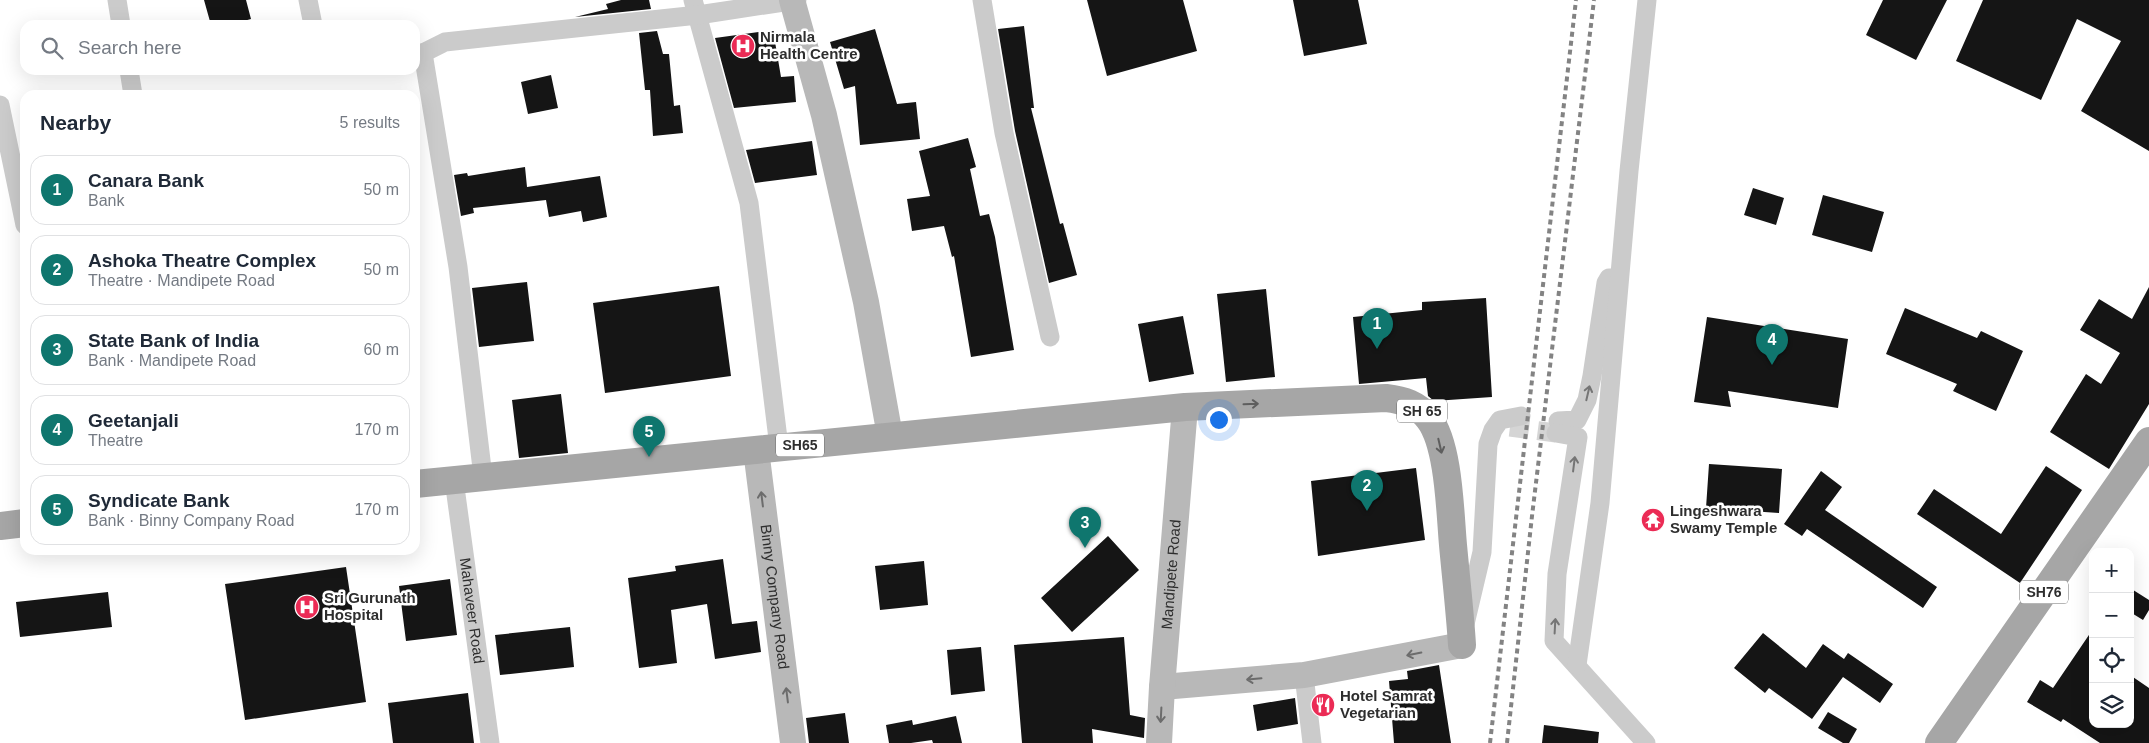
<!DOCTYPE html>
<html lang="en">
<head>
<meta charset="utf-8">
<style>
	:root { --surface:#fff; --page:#f2f2f3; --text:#1f2937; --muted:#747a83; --line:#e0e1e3; --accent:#0f766e }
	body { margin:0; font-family:Helvetica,sans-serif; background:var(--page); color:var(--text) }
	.controls { position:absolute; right:15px; bottom:15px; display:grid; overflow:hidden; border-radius:10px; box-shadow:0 5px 20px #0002 }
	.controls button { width:45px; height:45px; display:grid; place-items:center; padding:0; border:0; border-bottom:1px solid var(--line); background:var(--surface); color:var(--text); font:25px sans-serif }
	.you { position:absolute; left:1218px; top:419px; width:18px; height:18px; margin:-12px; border:4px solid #fff; border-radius:50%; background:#1a73e8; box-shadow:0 0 0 8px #1a73e833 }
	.badge { display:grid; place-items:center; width:32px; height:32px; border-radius:50%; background:var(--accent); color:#fff; font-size:16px; font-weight:700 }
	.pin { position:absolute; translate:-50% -41px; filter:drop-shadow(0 1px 2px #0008) }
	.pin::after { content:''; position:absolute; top:26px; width:18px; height:15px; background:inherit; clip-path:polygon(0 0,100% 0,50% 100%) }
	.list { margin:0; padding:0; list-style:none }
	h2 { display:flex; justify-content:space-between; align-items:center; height:65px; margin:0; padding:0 20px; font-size:21px }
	h2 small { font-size:16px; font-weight:400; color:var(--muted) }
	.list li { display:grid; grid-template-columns:32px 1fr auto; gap:15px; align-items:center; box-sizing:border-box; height:70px; margin:0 10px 10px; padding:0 10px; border:1px solid var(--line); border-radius:15px }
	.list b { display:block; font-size:19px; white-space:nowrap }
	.list p { margin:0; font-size:16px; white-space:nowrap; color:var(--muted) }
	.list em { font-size:16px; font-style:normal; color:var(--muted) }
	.icon { flex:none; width:28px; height:28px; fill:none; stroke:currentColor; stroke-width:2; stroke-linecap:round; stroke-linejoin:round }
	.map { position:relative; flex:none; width:2149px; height:743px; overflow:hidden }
	.search { position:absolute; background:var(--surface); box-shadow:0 5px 20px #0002; left:20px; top:20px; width:400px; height:55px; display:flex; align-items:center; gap:12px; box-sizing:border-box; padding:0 18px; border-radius:15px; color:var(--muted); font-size:19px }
	.panel { position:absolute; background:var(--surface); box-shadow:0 5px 20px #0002; left:20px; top:90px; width:400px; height:465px; border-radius:15px }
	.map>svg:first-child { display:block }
</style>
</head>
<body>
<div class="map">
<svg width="2149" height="743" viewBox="0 0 2149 743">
	<rect width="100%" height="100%" fill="#fff"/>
	<path fill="#151515" d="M204 0H246L251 19 229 25H211Z
		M621 0H649L651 9 575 17 608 9 606 4Z
		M1087 0H1183L1197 51 1107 76Z
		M1293 0H1358L1367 44 1304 56Z
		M1883 0H1947L1916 60 1866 35Z
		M1983 0H2149V151L2081 111 2121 41 2077 19 2041 100 1956 61Z
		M1024 26 1034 108H1031L1060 224 1063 223 1077 275 1049 283 1015 131 998 29Z
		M875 29 897 104 916 102 920 139 860 145 855 86 844 89 830 42Z
		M773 30 781 77 794 76 796 102 734 108 715 38Z
		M657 31 663 54H669L674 106 680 105 683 133 653 136 650 90H645L639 33Z
		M551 75 558 108 528 114 521 82Z
		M968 138 976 167 970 169 980 216 989 214 995 237 1014 350 971 357 954 256 952 257 944 226 912 231 907 199 930 196 919 151Z
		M812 141 817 175 755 183 746 150Z
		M525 167 527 187 600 176 607 217 583 222 581 211 549 217 546 200 473 208 474 213 461 216 454 175 467 173 468 176Z
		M1753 188 1784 198 1776 225 1744 215Z
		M1823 195 1884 212 1872 252 1812 235Z
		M527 282 534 341 479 347 472 288Z
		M719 286 731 376 605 393 593 303Z
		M2149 287V404L2109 469 2050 432 2086 374 2101 384 2120 353 2080 330 2099 299 2132 319Z
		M1266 289 1275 377 1226 382 1217 294Z
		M1486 298 1492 397 1434 401 1428 396 1426 378 1359 384 1353 317 1422 310V302Z
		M1905 308 1977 338 1981 331 2023 351 1996 411 1953 391 1957 384 1886 354Z
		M1183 316 1194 374 1149 382 1138 324Z
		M1707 317 1848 339 1838 408 1728 391 1731 407 1694 402Z
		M561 394 568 453 519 458 512 400Z
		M1709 464 1782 469 1779 513 1706 508Z
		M2046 466 2082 490 2020 583 1917 514 1934 489 2001 534Z
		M1416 468 1425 540 1318 556 1311 481Z
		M1821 471 1842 487 1825 510 1937 587 1923 608 1807 529 1802 536 1784 524Z
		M1108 536 1139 570 1072 632 1041 598Z
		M723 559 732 624 757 621 761 652 715 659 707 604 671 610 677 663 639 668 628 578 676 571 675 566Z
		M924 561 928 605 880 610 875 566Z
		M346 567 366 702 245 720 225 584Z
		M450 579 457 635 406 641 399 586Z
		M2130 588 2149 600V610L2143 620 2130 612Z
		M108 592 112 627 20 637 16 602Z
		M570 627 574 667 500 675 495 635Z
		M2093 629V724H2130V675L2149 688V743H2100L2063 719 2061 722 2027 702 2040 680 2053 688Z
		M1763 633 1806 668 1823 644 1844 659 1848 653 1893 684 1880 703 1843 677 1812 719 1769 688 1765 693 1734 668Z
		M1124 637 1130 715 1145 718 1144 738 1092 729 1093 743H1022L1014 645Z
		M981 647 985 691 951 695 947 650Z
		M1439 665 1451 743H1394L1389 681 1408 679 1407 671Z
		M468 693 474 743H393L388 703Z
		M1295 698 1298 724 1257 731 1253 705Z
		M1828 712 1857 729 1849 743H1843L1818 728Z
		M845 713 849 743H809L806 718Z
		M956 716 962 743H933L932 740 911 743H889L886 725 912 720 913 725Z
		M1544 725 1599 732 1598 743H1542Z"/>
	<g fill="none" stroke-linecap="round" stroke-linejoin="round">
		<path stroke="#d5d5d5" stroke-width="19" stroke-dasharray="19 9" stroke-linecap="butt" d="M1510 427 1556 433"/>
		<g stroke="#cbcbcb" stroke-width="19">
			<path d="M117 0 121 25"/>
			<path d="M308 0 313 25"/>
			<path d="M693 0 749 203 779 447"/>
			<path d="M982 0 1004 133 1050 337"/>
			<path d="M415 53H423L445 42 698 15 797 0"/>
			<path d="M423 53 458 267 483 477"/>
			<path d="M129 70 133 95"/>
			<path d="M0 105 25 225"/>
			<path d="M1558 421 1577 420 1587 400 1592 376 1606 283 1609 278H1615"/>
			<path d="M1556 433 1578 437 1557 574 1554 641 1646 743"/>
			<path id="s1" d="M454 480 490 743"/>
			<path d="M1465 624 1482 552 1488 444 1493 430 1500 420 1521 416"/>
			<path d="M1577 665 1600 503 1629 171 1647 0"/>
			<path d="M1304 675 1312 743"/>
		</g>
		<g stroke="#b8b8b8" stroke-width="26">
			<path d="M792 0 824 115 866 302 890 436"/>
			<path id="s2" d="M756 450 793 743"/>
			<path d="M1162 687 1304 675 1462 645"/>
			<path id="s3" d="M1159 743 1162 687 1185 407"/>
		</g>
		<path stroke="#a6a6a6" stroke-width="28" d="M415 484 1185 407 1386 398C1403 400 1418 404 1429 419 1449 445 1450 512 1453 545 1456 578 1460 612 1462 645
			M0 526 25 523
			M1939 743 2149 441"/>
		<path stroke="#838383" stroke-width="4" stroke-dasharray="5 4" stroke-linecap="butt" d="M1490 743 1576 0
			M1507 743 1532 516 1594 0"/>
	</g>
	<defs><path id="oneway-shaft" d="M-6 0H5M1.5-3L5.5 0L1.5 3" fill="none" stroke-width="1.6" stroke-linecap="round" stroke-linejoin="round" transform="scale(1.25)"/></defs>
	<g stroke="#757575">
		<use href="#oneway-shaft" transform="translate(1588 393) rotate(-77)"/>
		<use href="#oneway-shaft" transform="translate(1574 464) rotate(-83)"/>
		<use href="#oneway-shaft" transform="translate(1555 626) rotate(-87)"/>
	</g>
	<g stroke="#5e5e5e">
		<use href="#oneway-shaft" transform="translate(1251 404) rotate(-2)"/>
		<use href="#oneway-shaft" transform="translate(1440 446) rotate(77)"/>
	</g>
	<g stroke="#6c6c6c">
		<use href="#oneway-shaft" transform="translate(762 499) rotate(-97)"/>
		<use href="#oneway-shaft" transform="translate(1414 654) rotate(169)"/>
		<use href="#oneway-shaft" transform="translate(1254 679) rotate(175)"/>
		<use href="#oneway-shaft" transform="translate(787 695) rotate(-97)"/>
		<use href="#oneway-shaft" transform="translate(1161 715) rotate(93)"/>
	</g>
	<defs>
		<g id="hospital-disc" transform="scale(1.25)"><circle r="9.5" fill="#eb2b55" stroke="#fff"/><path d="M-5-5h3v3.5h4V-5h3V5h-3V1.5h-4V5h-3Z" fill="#fff"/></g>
		<g id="temple-disc" transform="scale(1.25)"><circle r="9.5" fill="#eb2b55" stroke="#fff"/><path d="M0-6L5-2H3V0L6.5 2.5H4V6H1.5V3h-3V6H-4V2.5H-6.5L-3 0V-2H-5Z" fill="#fff"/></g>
		<g id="restaurant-disc" transform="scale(1.25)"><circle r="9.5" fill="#eb2b55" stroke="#fff"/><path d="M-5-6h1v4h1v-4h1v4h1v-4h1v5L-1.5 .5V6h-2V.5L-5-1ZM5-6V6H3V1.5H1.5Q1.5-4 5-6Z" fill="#fff"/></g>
	</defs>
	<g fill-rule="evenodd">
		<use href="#hospital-disc" x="743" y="46"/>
		<use href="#temple-disc" x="1653" y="520"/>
		<use href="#hospital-disc" x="307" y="607"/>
		<use href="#restaurant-disc" x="1323" y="705"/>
	</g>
	<g text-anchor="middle" stroke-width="5" stroke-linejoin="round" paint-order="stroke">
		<g fill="#fff" stroke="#6d6d6d" stroke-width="1">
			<rect x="1397" y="399.5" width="50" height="23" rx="4"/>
			<rect x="776" y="433.5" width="48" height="23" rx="4"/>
			<rect x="2020" y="580.5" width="48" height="23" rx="4"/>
		</g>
		<g font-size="14" font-weight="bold" fill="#2e2e2e">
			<text x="1422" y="416">SH 65</text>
			<text x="800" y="450">SH65</text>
			<text x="2044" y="597">SH76</text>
		</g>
		<g font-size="15" font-weight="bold" fill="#2e2e2e" stroke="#fff" text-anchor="start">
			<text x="760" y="42">Nirmala<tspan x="760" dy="17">Health Centre</tspan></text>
			<text x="1670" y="516">Lingeshwara<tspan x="1670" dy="17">Swamy Temple</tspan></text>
			<text x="324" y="603">Sri Gurunath<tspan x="324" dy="17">Hospital</tspan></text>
			<text x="1340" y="701">Hotel Samrat<tspan x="1340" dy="17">Vegetarian</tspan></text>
		</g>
		<g font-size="15" fill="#2e2e2e" stroke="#fff">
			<text dy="5" stroke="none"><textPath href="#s3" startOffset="169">Mandipete Road</textPath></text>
			<text dy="5" stroke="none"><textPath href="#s2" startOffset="148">Binny Company Road</textPath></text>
			<text dy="5" stroke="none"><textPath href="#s1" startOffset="132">Mahaveer Road</textPath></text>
		</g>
	</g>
</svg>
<div class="controls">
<button>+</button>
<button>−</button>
<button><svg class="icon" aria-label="locate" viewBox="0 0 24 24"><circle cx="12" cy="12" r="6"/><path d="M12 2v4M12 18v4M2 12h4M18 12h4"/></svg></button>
<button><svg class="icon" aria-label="layers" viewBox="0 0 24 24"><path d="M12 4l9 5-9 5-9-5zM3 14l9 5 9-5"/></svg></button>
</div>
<div class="you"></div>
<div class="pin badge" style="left:1377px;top:349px">1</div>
<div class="pin badge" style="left:1367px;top:511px">2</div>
<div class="pin badge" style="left:1085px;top:548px">3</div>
<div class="pin badge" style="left:1772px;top:365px">4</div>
<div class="pin badge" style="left:649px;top:457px">5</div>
<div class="search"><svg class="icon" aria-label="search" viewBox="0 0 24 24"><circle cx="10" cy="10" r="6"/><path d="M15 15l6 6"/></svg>Search here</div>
<section class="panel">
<h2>Nearby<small>5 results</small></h2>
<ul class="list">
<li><span class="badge">1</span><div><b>Canara Bank</b><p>Bank</p></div><em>50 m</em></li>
<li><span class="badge">2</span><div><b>Ashoka Theatre Complex</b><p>Theatre · Mandipete Road</p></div><em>50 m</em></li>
<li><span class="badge">3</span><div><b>State Bank of India</b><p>Bank · Mandipete Road</p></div><em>60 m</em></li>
<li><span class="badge">4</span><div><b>Geetanjali</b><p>Theatre</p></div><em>170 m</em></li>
<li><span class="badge">5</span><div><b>Syndicate Bank</b><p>Bank · Binny Company Road</p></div><em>170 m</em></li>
</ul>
</section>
</div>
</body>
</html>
